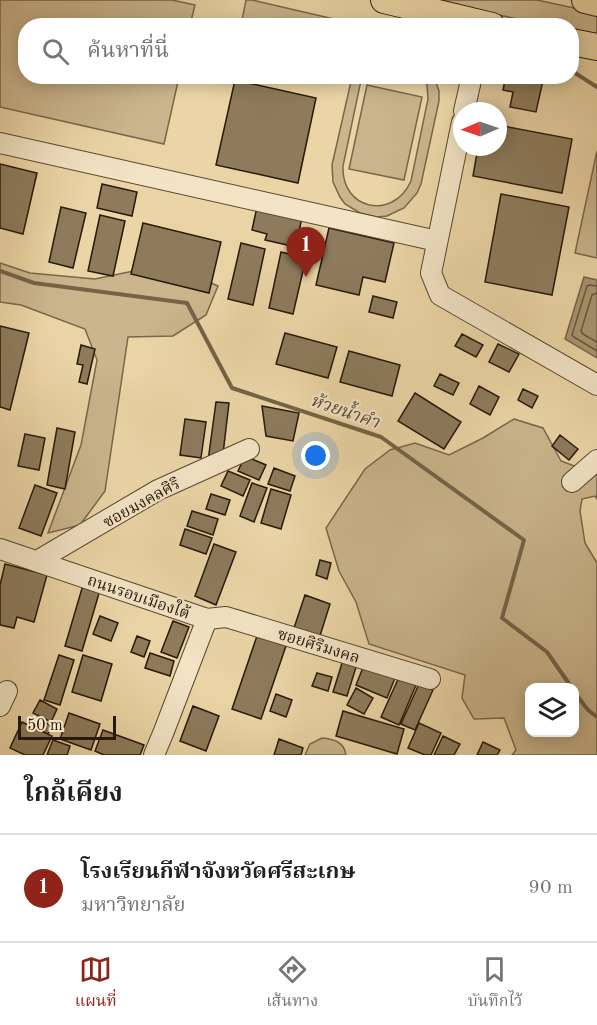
<!DOCTYPE html>
<html lang="th">
<head>
<meta charset="utf-8">
<style>
	:root { --surface:#fff; --page:#f6f6f6; --text:#202124; --muted:#757577; --line:#e0e0e0; --accent:#8f2418 }
	body { margin:0; font-family:"Old Standard TT","Noto Serif Thai",serif; background:var(--page); color:var(--text) }
	.controls { position:absolute; right:18px; bottom:18px; display:grid; overflow:hidden; border-radius:12px; box-shadow:0 3px 15px #0003 }
	.controls button { width:54px; height:54px; display:grid; place-items:center; padding:0; border:0; border-bottom:2px solid var(--line); background:var(--surface); color:var(--text); font:30px sans-serif }
	.compass { position:absolute; left:453px; top:102px; width:54px; height:54px; border-radius:50%; background:var(--surface); box-shadow:0 3px 15px #0003; rotate:268deg }
	.scale { position:absolute; left:18px; bottom:15px; width:98px; box-sizing:border-box; padding-left:6px; border:3px solid #27190b; border-top:0; font-size:16px; line-height:21px; white-space:nowrap; color:#27190b; -webkit-text-stroke:4px #f2e4c5; paint-order:stroke }
	.you { position:absolute; left:316px; top:456px; width:21px; height:21px; margin:-15px; border:4px solid #fff; border-radius:50%; background:#1a73e8; box-shadow:0 0 0 9px #1a73e833 }
	.badge { display:grid; place-items:center; width:39px; height:39px; border-radius:50%; background:var(--accent); color:#fff; font-size:20px; font-weight:700 }
	.pin { position:absolute; translate:-50% -50px; filter:drop-shadow(0 2px 3px #0008) }
	.pin::after { content:''; position:absolute; top:32px; width:21px; height:18px; background:inherit; clip-path:polygon(0 0,100% 0,50% 100%) }
	.list { margin:0; padding:0; list-style:none }
	h2 { display:flex; justify-content:space-between; align-items:center; height:78px; margin:0; padding:0 24px; font-size:26px }
	h2 small { font-size:20px; font-weight:400; color:var(--muted) }
	.list li { display:grid; grid-template-columns:39px 1fr auto; gap:18px; align-items:center; box-sizing:border-box; height:108px; padding:0 24px; border-top:2px solid var(--line) }
	.list b { display:block; font-size:22px; white-space:nowrap }
	.list p { margin:0; font-size:20px; white-space:nowrap; color:var(--muted) }
	.list em { font-size:20px; font-style:normal; color:var(--muted) }
	.icon { flex:none; width:33px; height:33px; fill:none; stroke:currentColor; stroke-width:2; stroke-linecap:round; stroke-linejoin:round }
	.map { position:relative; flex:none; width:597px; height:755px; overflow:hidden }
	.search { position:absolute; background:var(--surface); box-shadow:0 3px 15px #0003; left:18px; right:18px; top:18px; height:66px; display:flex; align-items:center; gap:15px; box-sizing:border-box; padding:0 21px; border-radius:24px; color:var(--muted); font-size:22px }
	.sheet { height:186px; background:var(--surface) }
	nav { display:flex; justify-content:space-around; align-items:center; box-sizing:border-box; height:84px; border-top:2px solid var(--line); background:var(--surface); font-size:16px; color:var(--muted) }
	nav a { display:grid; justify-items:center; gap:3px }
	nav .on { color:var(--accent) }
	.map>svg:first-child { display:block }
</style>
</head>
<body>
<div class="map">
<svg width="597" height="755" viewBox="0 0 597 755">
	<rect width="100%" height="100%" fill="#ebd5a6"/>
	<filter id="stains"><feTurbulence type="fractalNoise" baseFrequency=".00333" numOctaves="4"/><feColorMatrix values="0 0 0 0 .2 0 0 0 0 .09 0 0 0 0 .02 0 0 0 .5 -.17"/></filter>
	<radialGradient id="worn" r=".72"><stop offset=".6" stop-color="#630" stop-opacity="0"/><stop offset="1" stop-color="#630" stop-opacity=".3"/></radialGradient>
	<path fill="#cab58c" stroke="#78674c" stroke-width="1.5" fill-rule="evenodd" d="M0 0H172L195 5 190 25 26 26V76L179 77 164 144 0 107Z
		M246 0H252L334 19 332 25H241Z
		M428 0H537L597 13V36L572 31V26L546 25Z
		M352 77H364L360 85 343 166C341 210 393 221 411 181L428 99 427 85 422 77H434L439 91V101L421 184 417 193 404 208 387 216 377 217 360 213 345 204 340 197 333 182 332 165Z
		M367 85 422 97 404 180 349 169Z
		M597 151V258L575 253Z
		M0 263 30 273 95 279 167 264 218 286 206 315 173 336 128 337 105 491 80 525 48 533 81 445 97 360 85 329 21 305 0 302Z
		M514 419 543 428 561 461 577 467 597 466V499L595 496 582 499 580 511 585 543 597 563V755H512L516 750 504 718 474 719 462 698 465 675 369 644 356 602 339 571 326 528 365 469 390 450 415 443 449 455 483 438ZM530 688H574V732H530Z
		M322 738C334 739 344 742 346 755H305L310 744Z"/>
	<path fill="#a89571" stroke="#746348" stroke-width="1.5" d="M584 277 597 280V358L565 339Z"/>
	<g fill="none" stroke-linecap="round" stroke-linejoin="round">
		<path stroke="#68573e" stroke-width="1.5" d="M597 286 590 285 587 286 572 335 574 337 597 351
			M597 293 592 295 581 331 583 334 597 342"/>
		<path stroke="#746348" stroke-width="4" d="M572 71 597 87
			M0 271 34 283 187 303 232 388 381 437 524 540 502 618 547 652 572 688
			M574 692 588 710 597 717"/>
	</g>
	<path fill="#8d7b5c" stroke="#27190b" stroke-width="1.5" d="M516 76H544L536 112 510 107 513 92 503 90 505 80 515 82Z
		M235 80 316 98 298 183 216 165Z
		M498 125 572 139 562 193 473 176 478 147H498Z
		M0 164 37 173 23 234 0 228Z
		M102 184 137 192 132 216 97 208Z
		M501 194 569 207 552 295 485 282Z
		M61 207 86 213 73 268 49 262Z
		M257 207 302 217 296 247 265 240 267 234 252 230Z
		M100 215 125 221 113 276 88 271Z
		M143 223 221 242 209 293 131 274Z
		M329 228 394 243 385 282 363 277 359 295 316 285Z
		M241 243 265 249 253 305 228 299Z
		M281 252 306 258 293 314 269 308Z
		M373 296 397 302 393 318 369 312Z
		M0 326 29 333 10 410 0 407Z
		M285 333 337 347 328 378 276 364Z
		M462 334 483 345 476 357 455 346Z
		M498 344 519 354 509 372 489 362Z
		M81 345 95 349 87 384 79 382 83 365 77 364Z
		M349 351 400 365 392 396 340 382Z
		M440 374 459 383 453 395 434 386Z
		M479 386 499 397 490 415 470 404Z
		M523 389 538 396 532 408 518 400Z
		M415 393 461 422 444 449 398 421Z
		M216 402 229 403 223 454 208 461Z
		M262 406 299 413 293 441 266 436Z
		M185 419 206 422 201 458 180 455Z
		M57 428 75 432 65 489 47 485Z
		M25 434 45 438 39 470 18 466Z
		M560 435 578 449 569 460 552 446Z
		M245 456 266 465 259 480 238 471Z
		M274 468 295 476 290 491 268 484Z
		M228 471 250 480 243 496 221 486Z
		M252 483 267 488 254 522 240 516Z
		M35 485 57 493 41 536 19 528Z
		M271 489 291 495 281 529 261 523Z
		M211 494 230 500 225 515 206 509Z
		M192 511 218 519 213 535 187 526Z
		M185 529 212 538 206 554 180 545Z
		M214 544 236 552 216 605 195 596Z
		M320 560 331 563 327 579 316 575Z
		M5 564 47 575 34 622 17 617 14 628 0 625V585Z
		M83 585 100 590 82 651 65 646Z
		M305 595 330 604 319 639 293 631Z
		M100 616 118 623 111 641 93 634Z
		M173 621 189 627 177 658 161 652Z
		M258 633 287 643 261 719 232 709Z
		M137 636 150 641 144 657 131 652Z
		M150 653 174 661 170 676 145 668Z
		M59 655 74 660 60 705 44 700Z
		M83 655 112 664 101 701 72 692Z
		M343 660 357 664 347 696 333 692Z
		M364 665 395 678 387 698 356 685Z
		M317 673 332 677 328 691 312 686Z
		M399 677 416 685 399 725 381 717Z
		M419 684 433 690 415 730 401 724Z
		M356 688 373 698 364 714 347 705Z
		M276 694 292 700 286 717 270 711Z
		M40 700 57 709 51 722 33 713Z
		M193 706 219 716 206 751 180 741Z
		M343 711 404 729 397 754 336 736Z
		M69 713 100 724 91 750 60 739Z
		M39 719 52 726 48 734 35 728Z
		M22 722 52 736 43 755H25L10 748Z
		M419 723 441 733 431 755H425L408 748Z
		M103 730 144 745 140 755H104L95 751Z
		M443 736 460 744 454 755H434Z
		M279 739 303 748 301 755H274Z
		M53 740 70 746 67 755H47Z
		M483 742 500 750 497 755H477Z"/>
	<g fill="none" stroke-linecap="round" stroke-linejoin="round">
		<g stroke="#584832" stroke-width="22">
			<path id="minor" d="M464 111 472 76
				M462 122 431 273 440 295 597 385
				M0 143 437 241
				M572 482 597 460
				M0 549 207 619 164 731 154 755
				M37 561 158 490 249 449
				M207 619 226 617 430 679
				M0 706 7 691"/>
		</g>
		<g stroke="#27190b" stroke-width="28">
			<path id="major" d="M384 0 492 26
				M585 0 597 3
				M572 42 597 47"/>
		</g>
		<use href="#minor" stroke="#f2e4c5" stroke-width="20"/>
		<use href="#major" stroke="#ebd5a6" stroke-width="26"/>
	</g>
	<g text-anchor="middle" stroke-width="4.5" stroke-linejoin="round" paint-order="stroke">
		<g font-size="16" fill="#27190b" stroke="#f2e4c5">
			<text transform="translate(141 502) rotate(-29)" y="6">ซอยมงคลศิริ</text>
			<text transform="translate(139 596) rotate(19)" y="6">ถนนรอบเมืองใต้</text>
			<text transform="translate(319 645) rotate(17)" y="6">ซอยศิริมงคล</text>
		</g>
		<g font-size="18" font-style="italic" fill="#5b4b34" stroke="#f2e4c5">
			<text transform="translate(345 411) rotate(19)" y="6">ห้วยน้ำคำ</text>
		</g>
	</g>
	<rect width="100%" height="100%" filter="url(#stains)"/>
	<rect width="100%" height="100%" fill="url(#worn)"/>
</svg>
<div class="controls">
<button><svg class="icon" aria-label="layers" viewBox="0 0 24 24"><path d="M12 4l9 5-9 5-9-5zM3 14l9 5 9-5"/></svg></button>
</div>
<svg class="compass" viewBox="-18 -18 36 36"><path d="M0-13l5 13h-10z" fill="#e53935"/><path d="M0 13l5-13h-10z" fill="#757577"/></svg>
<div class="scale">50 m</div>
<div class="you"></div>
<div class="pin badge" style="left:306px;top:277px">1</div>
<div class="search"><svg class="icon" aria-label="search" viewBox="0 0 24 24"><circle cx="10" cy="10" r="6"/><path d="M15 15l6 6"/></svg>ค้นหาที่นี่</div>
</div>
<section class="sheet">
<h2>ใกล้เคียง<small></small></h2>
<ul class="list">
<li><span class="badge">1</span><div><b>โรงเรียนกีฬาจังหวัดศรีสะเกษ</b><p>มหาวิทยาลัย</p></div><em>90 m</em></li>
</ul>
</section>
<nav>
<a class="on"><svg class="icon" aria-label="map" viewBox="0 0 24 24"><path d="M3 6l6-2 6 2 6-2v14l-6 2-6-2-6 2zM9 4v14M15 6v14"/></svg>แผนที่</a>
<a><svg class="icon" aria-label="directions" viewBox="0 0 24 24"><path d="M12 3l9 9-9 9-9-9zM9 14v-3h6M13 9l2 2-2 2"/></svg>เส้นทาง</a>
<a><svg class="icon" aria-label="saved" viewBox="0 0 24 24"><path d="M7 4h10v16l-5-4-5 4z"/></svg>บันทึกไว้</a>
</nav>
</body>
</html>
